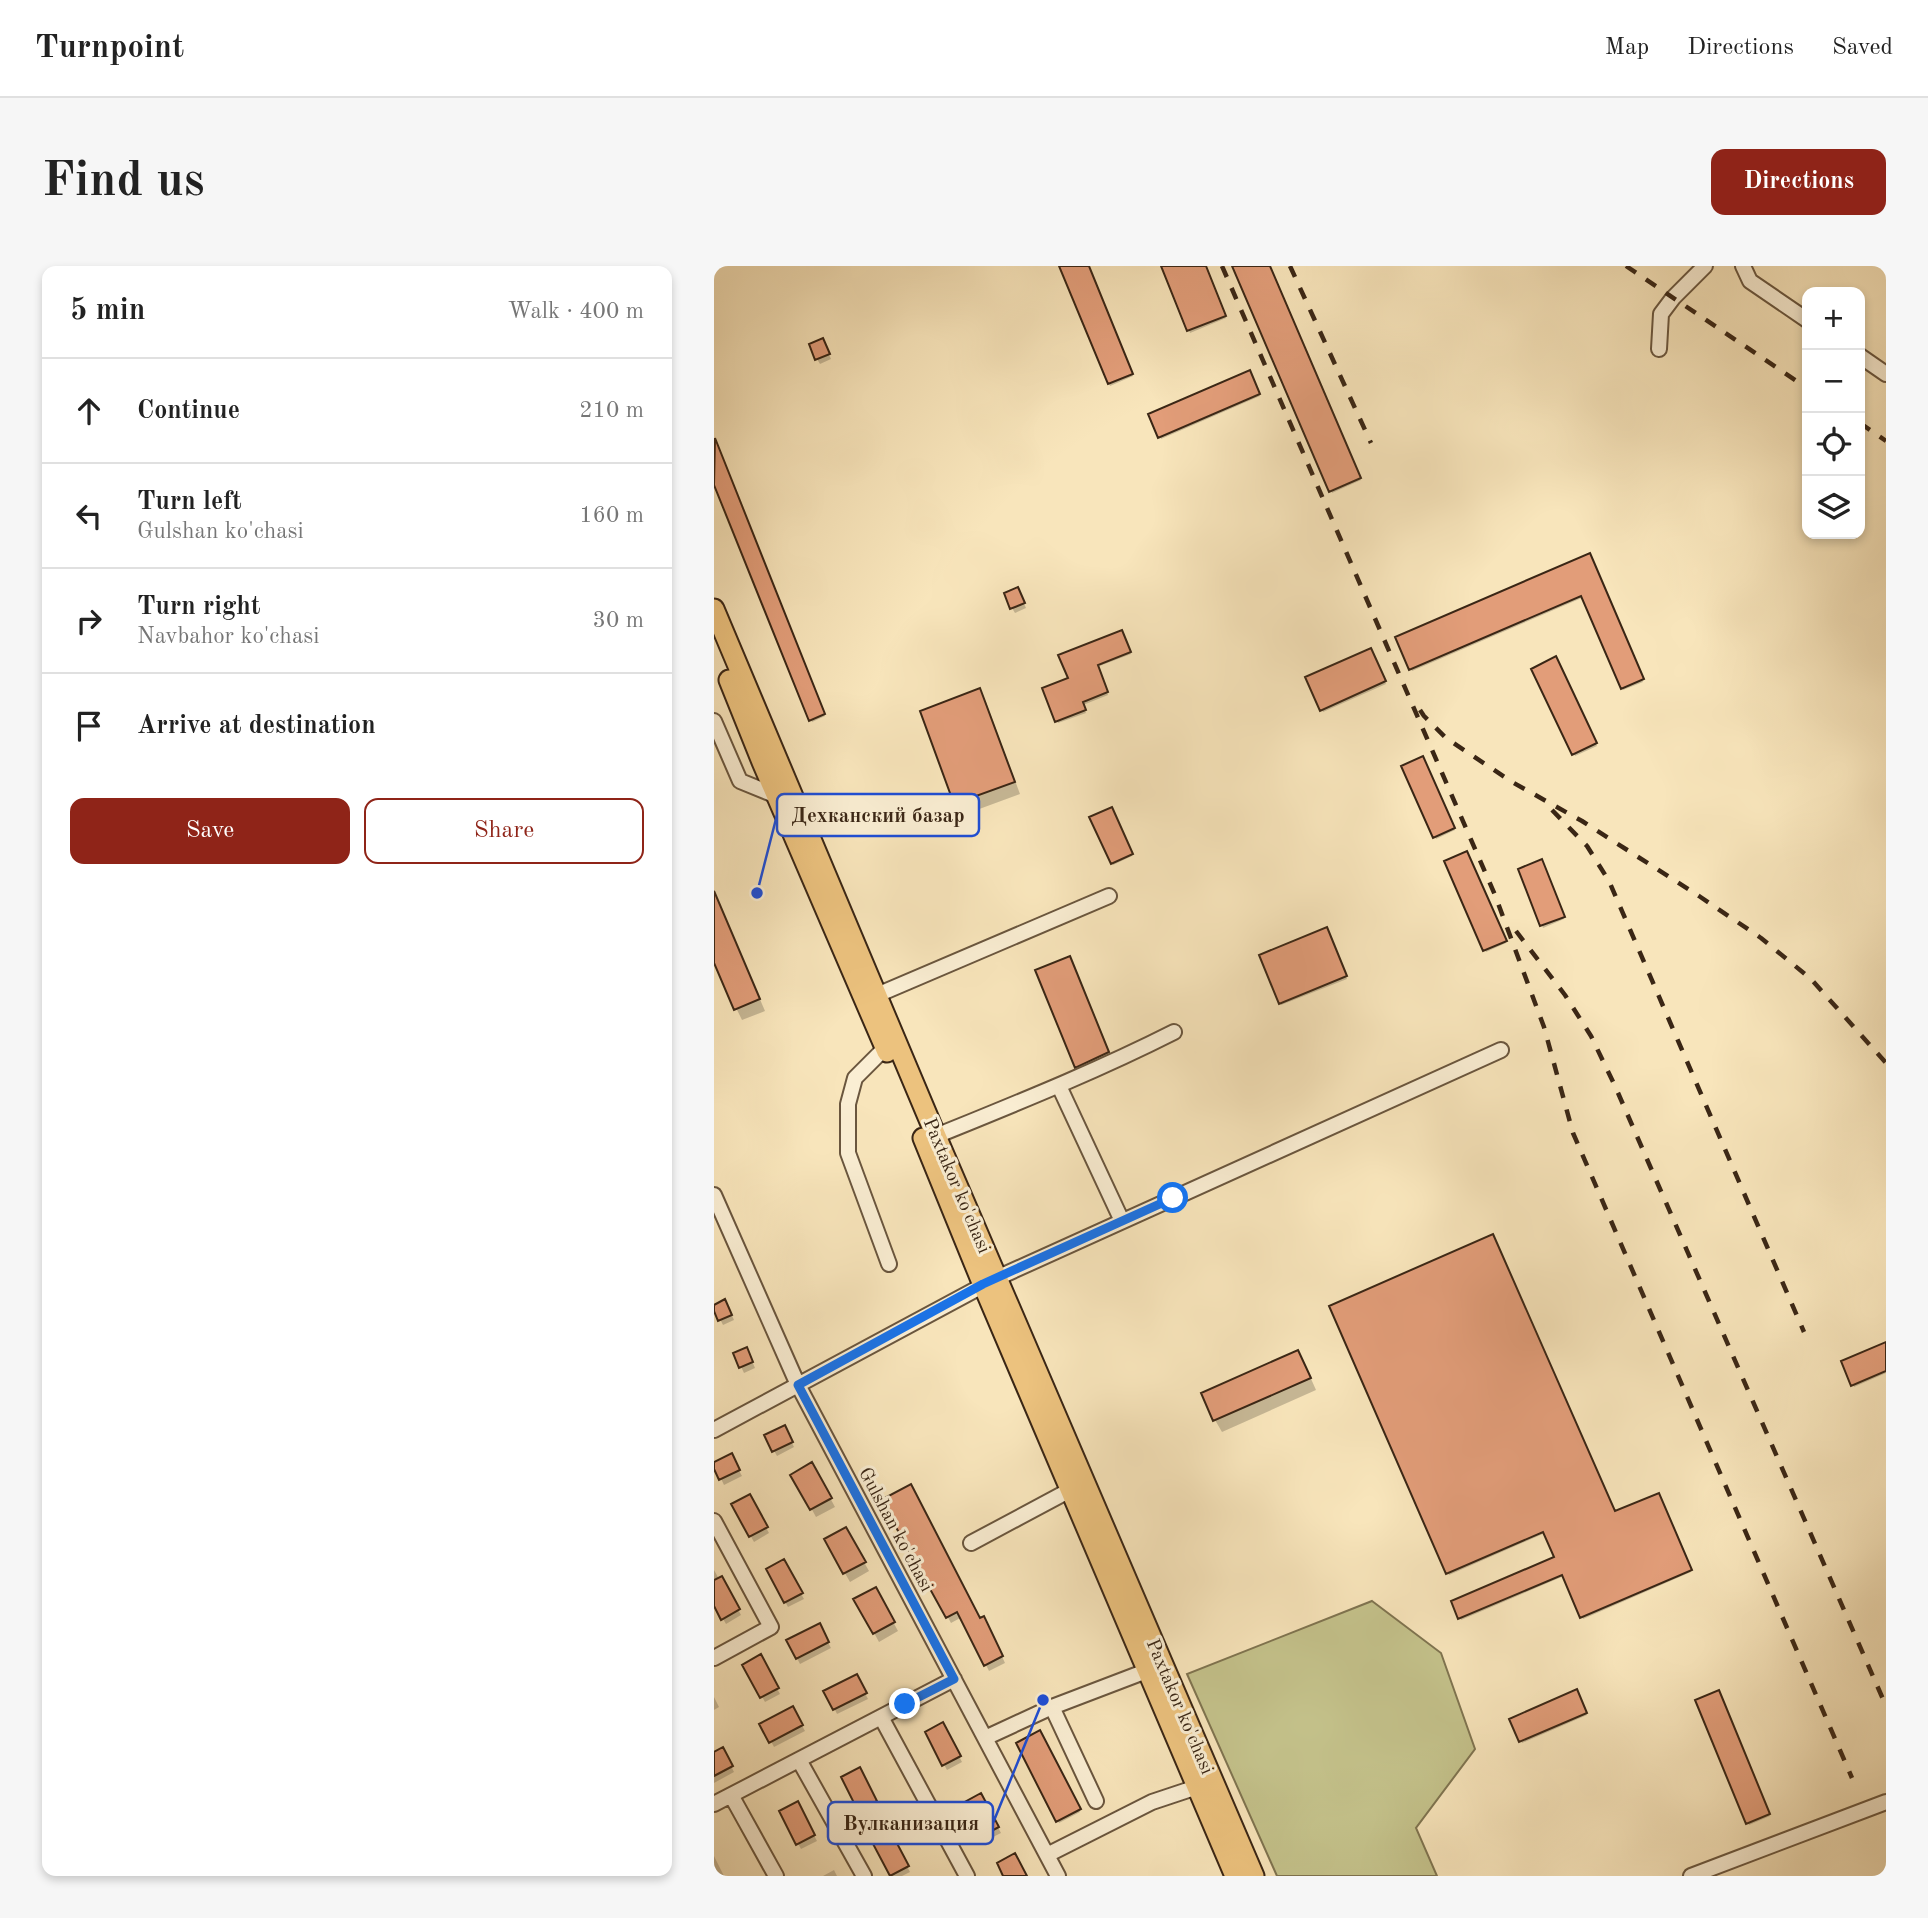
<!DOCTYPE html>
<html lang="en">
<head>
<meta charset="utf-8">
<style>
	:root { --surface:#fff; --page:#f6f6f6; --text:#222; --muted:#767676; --line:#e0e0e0; --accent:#8f2418 }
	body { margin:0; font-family:"Old Standard TT",serif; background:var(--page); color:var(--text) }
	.controls { position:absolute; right:21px; top:21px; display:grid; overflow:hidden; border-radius:14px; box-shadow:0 4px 10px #0003 }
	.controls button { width:63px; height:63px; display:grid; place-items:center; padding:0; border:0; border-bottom:2px solid var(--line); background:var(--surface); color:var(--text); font:35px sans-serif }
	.stop { position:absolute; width:21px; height:21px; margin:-16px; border:5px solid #1a73e8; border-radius:50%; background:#fff }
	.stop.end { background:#1a73e8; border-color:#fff; box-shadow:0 2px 7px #0008 }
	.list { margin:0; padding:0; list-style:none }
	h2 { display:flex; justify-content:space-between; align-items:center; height:91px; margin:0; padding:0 28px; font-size:30px }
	h2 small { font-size:23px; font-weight:400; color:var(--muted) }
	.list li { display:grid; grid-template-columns:46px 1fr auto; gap:21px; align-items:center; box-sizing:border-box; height:105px; padding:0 28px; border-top:2px solid var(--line) }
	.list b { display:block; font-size:26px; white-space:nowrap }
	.list p { margin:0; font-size:23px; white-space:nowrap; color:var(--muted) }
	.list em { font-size:23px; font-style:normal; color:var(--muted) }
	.actions { display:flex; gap:14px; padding:21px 28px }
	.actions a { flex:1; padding:16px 0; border:2px solid var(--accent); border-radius:14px; text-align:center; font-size:24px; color:var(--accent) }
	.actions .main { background:var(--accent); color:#fff }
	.icon { flex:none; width:38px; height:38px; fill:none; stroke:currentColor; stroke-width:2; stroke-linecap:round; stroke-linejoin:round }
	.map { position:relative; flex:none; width:1172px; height:1610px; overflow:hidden; border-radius:14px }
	header { display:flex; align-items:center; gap:42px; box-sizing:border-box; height:98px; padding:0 35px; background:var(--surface); border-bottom:2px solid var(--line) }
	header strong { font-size:33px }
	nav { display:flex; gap:38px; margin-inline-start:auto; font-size:24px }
	.intro { display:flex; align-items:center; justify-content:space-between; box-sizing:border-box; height:168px; padding:0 42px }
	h1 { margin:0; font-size:49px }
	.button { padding:18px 32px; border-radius:14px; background:var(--accent); color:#fff; font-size:24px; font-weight:700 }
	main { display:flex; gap:42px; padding:0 42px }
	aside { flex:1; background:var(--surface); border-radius:14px; box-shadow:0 4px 10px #0003 }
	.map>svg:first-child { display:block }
</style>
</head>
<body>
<header>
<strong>Turnpoint</strong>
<nav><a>Map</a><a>Directions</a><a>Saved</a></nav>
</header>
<div class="intro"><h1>Find us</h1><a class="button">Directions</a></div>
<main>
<aside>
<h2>5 min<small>Walk · 400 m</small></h2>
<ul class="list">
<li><svg class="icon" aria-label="ahead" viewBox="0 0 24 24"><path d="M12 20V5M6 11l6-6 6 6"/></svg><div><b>Continue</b></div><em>210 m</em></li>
<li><svg class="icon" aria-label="left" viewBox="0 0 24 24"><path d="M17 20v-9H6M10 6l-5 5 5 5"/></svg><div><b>Turn left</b><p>Gulshan ko'chasi</p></div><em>160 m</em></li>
<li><svg class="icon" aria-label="right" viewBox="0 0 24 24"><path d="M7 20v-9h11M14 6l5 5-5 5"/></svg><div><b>Turn right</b><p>Navbahor ko'chasi</p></div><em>30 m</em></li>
<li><svg class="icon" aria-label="arrive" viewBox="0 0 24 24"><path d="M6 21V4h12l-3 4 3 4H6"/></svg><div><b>Arrive at destination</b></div></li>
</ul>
<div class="actions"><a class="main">Save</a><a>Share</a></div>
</aside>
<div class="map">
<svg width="1172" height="1610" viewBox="0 0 1172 1610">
	<rect width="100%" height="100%" fill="#f8e5bb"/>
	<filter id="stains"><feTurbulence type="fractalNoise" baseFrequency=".00286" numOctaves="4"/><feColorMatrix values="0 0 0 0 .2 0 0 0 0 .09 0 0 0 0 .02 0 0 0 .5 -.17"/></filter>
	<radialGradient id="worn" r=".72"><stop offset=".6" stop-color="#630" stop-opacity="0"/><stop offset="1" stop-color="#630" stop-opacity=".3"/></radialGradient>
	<path fill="#c4c28b" stroke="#7f7450" stroke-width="2" d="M658 1335 727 1387 761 1483 702 1562 723 1610H563L473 1408Z"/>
	<path fill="#0003" d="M347 0H374L419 110 396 120Z
		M449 0H491L512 52 476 67Z
		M520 0H555L647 214 618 227Z
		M111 80 117 93 106 98 103 93Z
		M535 106 546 130 447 173 436 149Z
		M0 174 111 450 98 456 0 214Z
		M875 289 929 416 909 424 870 331 698 405 683 372Z
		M306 329 312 342 301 347 298 342Z
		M408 366 417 388 383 401 394 429 369 439 372 447 344 457 330 423 356 413Z
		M657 384 672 418 609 446 593 412Z
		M841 393 883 480 861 490 819 403Z
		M265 424 272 436 306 528 249 549 242 538 208 446Z
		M709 492 741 564 722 573 689 501Z
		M164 535 175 561 155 571 152 566Z
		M397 543 418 590 399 599 378 552Z
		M752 587 792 677 772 686 732 596Z
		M827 596 850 653 829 662 806 604Z
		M0 625 51 745 28 754 0 697Z
		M613 664 633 713 567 739 548 690Z
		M355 692 362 704 401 799 369 813 363 801Z
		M0 1041H14L20 1054 9 1059Z
		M617 1041 901 1248 944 1229 977 1306 869 1353 850 1310 747 1354 739 1336 842 1292 831 1267 735 1309Z
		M1172 1078V1107L1140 1121 1129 1096Z
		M21 1088H35L41 1102 30 1107Z
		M590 1097 602 1124 508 1166 501 1154Z
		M70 1161 80 1181 63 1190 52 1170Z
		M17 1190 28 1210 10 1219 0 1198Z
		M98 1199 121 1241 102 1251 79 1209Z
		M35 1230 55 1267 40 1276 19 1239Z
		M170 1234 266 1355 273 1358 291 1397 275 1405 248 1351 237 1357Z
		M131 1263 155 1305 136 1316 112 1274Z
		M69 1296 90 1333 74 1341 54 1304Z
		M0 1304 5 1313 7 1312 27 1349 12 1358 0 1337Z
		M161 1323 184 1365 165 1376 142 1334Z
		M105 1359 117 1382 86 1398 74 1375Z
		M46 1391 66 1428 51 1436 30 1399Z
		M142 1410 154 1433 123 1448 112 1426Z
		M862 1425 873 1449 808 1477 797 1453Z
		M1004 1426 1056 1550 1035 1559 984 1435Z
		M0 1431 5 1441 0 1444Z
		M79 1443 91 1465 60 1481 48 1458Z
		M229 1459 248 1496 233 1504 213 1467Z
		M325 1467 366 1546 345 1557 304 1478Z
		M9 1484 20 1506 0 1517V1488Z
		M145 1503 165 1541 149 1549 129 1511Z
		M267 1530 287 1567 271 1575 251 1538Z
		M83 1538 103 1575 87 1583 67 1546Z
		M176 1568 196 1606 188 1610H178L160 1577Z
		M0 1590 10 1610H0Z
		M120 1604 123 1610H109Z"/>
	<path fill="#e29d79" stroke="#3a2615" stroke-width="2" d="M345 0H375L419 108 394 118Z
		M447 0H492L512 50 473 65Z
		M518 0H556L647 212 615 226Z
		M109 72 116 88 101 94 95 78Z
		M536 104 546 128 444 172 434 148Z
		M1 172 111 448 95 455 0 219Z
		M876 287 930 413 907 423 867 330 695 404 681 371Z
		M304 321 311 337 296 343 290 327Z
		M408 364 417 386 384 399 394 426 369 436 372 444 341 456 328 422 354 412 344 389Z
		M657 382 672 415 606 445 591 411Z
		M842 390 883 477 858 489 817 403Z
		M266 422 301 516 240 538 206 445Z
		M709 490 741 562 719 572 687 500Z
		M398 541 419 588 397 598 375 551Z
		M753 585 793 675 769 685 730 595Z
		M828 593 851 651 826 660 804 603Z
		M0 625 46 733 20 744 0 697Z
		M613 661 633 710 565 738 545 689Z
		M356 690 395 786 361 802 321 704Z
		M779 968 901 1245 945 1227 978 1304 866 1352 848 1309 744 1353 737 1335 840 1291 829 1266 732 1308 615 1040Z
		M11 1033 18 1049 4 1055 0 1045V1039Z
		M1172 1076V1105L1137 1120 1127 1095Z
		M33 1081 39 1096 25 1102 19 1087Z
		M584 1084 597 1112 499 1155 487 1127Z
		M71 1159 79 1176 58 1186 50 1169Z
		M18 1187 26 1204 5 1214 0 1203V1196Z
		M98 1196 118 1232 96 1244 76 1209Z
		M197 1218 266 1352 270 1350 289 1390 270 1400 243 1346 232 1352 167 1234Z
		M36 1228 54 1261 35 1271 17 1238Z
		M132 1261 152 1296 129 1308 110 1273Z
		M70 1293 89 1327 70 1337 52 1303Z
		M8 1310 26 1343 7 1354 0 1340V1314Z
		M162 1321 181 1356 159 1368 139 1333Z
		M106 1357 115 1376 82 1393 72 1374Z
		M47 1388 65 1422 46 1432 28 1399Z
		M143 1408 153 1427 119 1444 109 1425Z
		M863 1423 873 1447 805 1476 795 1453Z
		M1005 1424 1056 1548 1032 1558 981 1434Z
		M79 1440 89 1459 55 1477 45 1458Z
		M229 1456 247 1490 228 1500 211 1466Z
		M326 1464 367 1543 342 1556 302 1477Z
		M9 1481 19 1500 0 1510V1486Z
		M146 1501 163 1535 144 1545 127 1511Z
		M267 1527 285 1561 266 1571 249 1537Z
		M84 1535 101 1569 82 1579 65 1545Z
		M177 1566 195 1600 176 1610 158 1576Z
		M301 1587 313 1610H289L283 1597Z"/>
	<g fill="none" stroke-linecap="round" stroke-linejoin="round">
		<g stroke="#6a563e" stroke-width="18">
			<path id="minor" d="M1029 0 1036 15 1093 54
				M945 83 947 48 959 32 991 0
				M1146 90 1172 108
				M0 455 26 515 63 530
				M163 729 395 630
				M171 782 141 812 134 838V887L175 998
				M345 820 408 955
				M222 870C303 837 383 805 460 766
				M0 929 84 1119 344 1610
				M0 1164 283 1012 787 784
				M0 1255 57 1361 0 1392
				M257 1277 358 1223
				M338 1441 382 1535
				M167 1451 253 1610
				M271 1472 338 1441 435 1404
				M85 1494 150 1610
				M17 1529 62 1610
				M0 1538 240 1413
				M333 1589 438 1536 483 1521
				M977 1610 1172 1536"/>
		</g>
		<g stroke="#3a2615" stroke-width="23">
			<path id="major" d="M0 343 222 870 540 1610
				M15 414 48 496 173 786
				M209 872 269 1019 521 1610"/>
		</g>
		<use href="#minor" stroke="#faeed3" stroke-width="14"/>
		<use href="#major" stroke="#ecc27e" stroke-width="19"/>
		<path stroke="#3a2615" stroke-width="4.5" stroke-dasharray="12 12" stroke-linecap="butt" d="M508 0 781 629 830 761 859 867 1138 1512
			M576 0 657 177
			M912 0 1093 122
			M1146 157 1172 175
			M706 444 710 450 732 472 798 516 868 555 985 630 1047 672 1097 713 1172 797
			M838 544 873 580 895 615 1090 1066
			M802 665 851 729 877 770 901 820 1172 1440"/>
	</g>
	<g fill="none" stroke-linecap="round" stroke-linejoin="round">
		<path stroke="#1a73e8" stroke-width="9" d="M191 1438 240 1413 84 1119 269 1018 459 932"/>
	</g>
	<g text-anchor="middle" stroke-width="6" stroke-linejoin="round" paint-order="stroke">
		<g font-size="19" fill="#3a2615" stroke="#faeed3">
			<text transform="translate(244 919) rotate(67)" y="7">Paxtakor ko'chasi</text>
			<text transform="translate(183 1263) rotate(62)" y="7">Gulshan ko'chasi</text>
			<text transform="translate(467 1440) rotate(67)" y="7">Paxtakor ko'chasi</text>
		</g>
	</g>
	<path fill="none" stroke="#1d4ed8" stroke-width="2.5" d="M43 627L63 549M329 1434L279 1557"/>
	<g fill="#1d4ed8" stroke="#faeed3" stroke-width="2.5">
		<circle cx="43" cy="627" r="7"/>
		<circle cx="329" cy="1434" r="7"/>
	</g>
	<g fill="#faeed3" stroke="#1d4ed8" stroke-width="2.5">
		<rect x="63" y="528" width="202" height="42" rx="7"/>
		<rect x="114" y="1536" width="165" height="42" rx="7"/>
	</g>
	<g font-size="21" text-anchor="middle" font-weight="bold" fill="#3a2615">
		<text x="164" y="556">Дехканский базар</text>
		<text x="197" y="1564">Вулканизация</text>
	</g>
	<rect width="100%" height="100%" filter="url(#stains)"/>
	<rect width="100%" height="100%" fill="url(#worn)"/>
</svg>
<div class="controls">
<button>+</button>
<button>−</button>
<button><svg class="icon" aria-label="locate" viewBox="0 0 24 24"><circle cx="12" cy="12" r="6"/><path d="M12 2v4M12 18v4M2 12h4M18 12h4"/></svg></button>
<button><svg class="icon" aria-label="layers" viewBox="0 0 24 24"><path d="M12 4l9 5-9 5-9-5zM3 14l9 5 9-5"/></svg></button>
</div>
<div class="stop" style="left:459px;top:932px"></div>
<div class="stop end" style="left:191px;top:1438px"></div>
</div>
</main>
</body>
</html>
